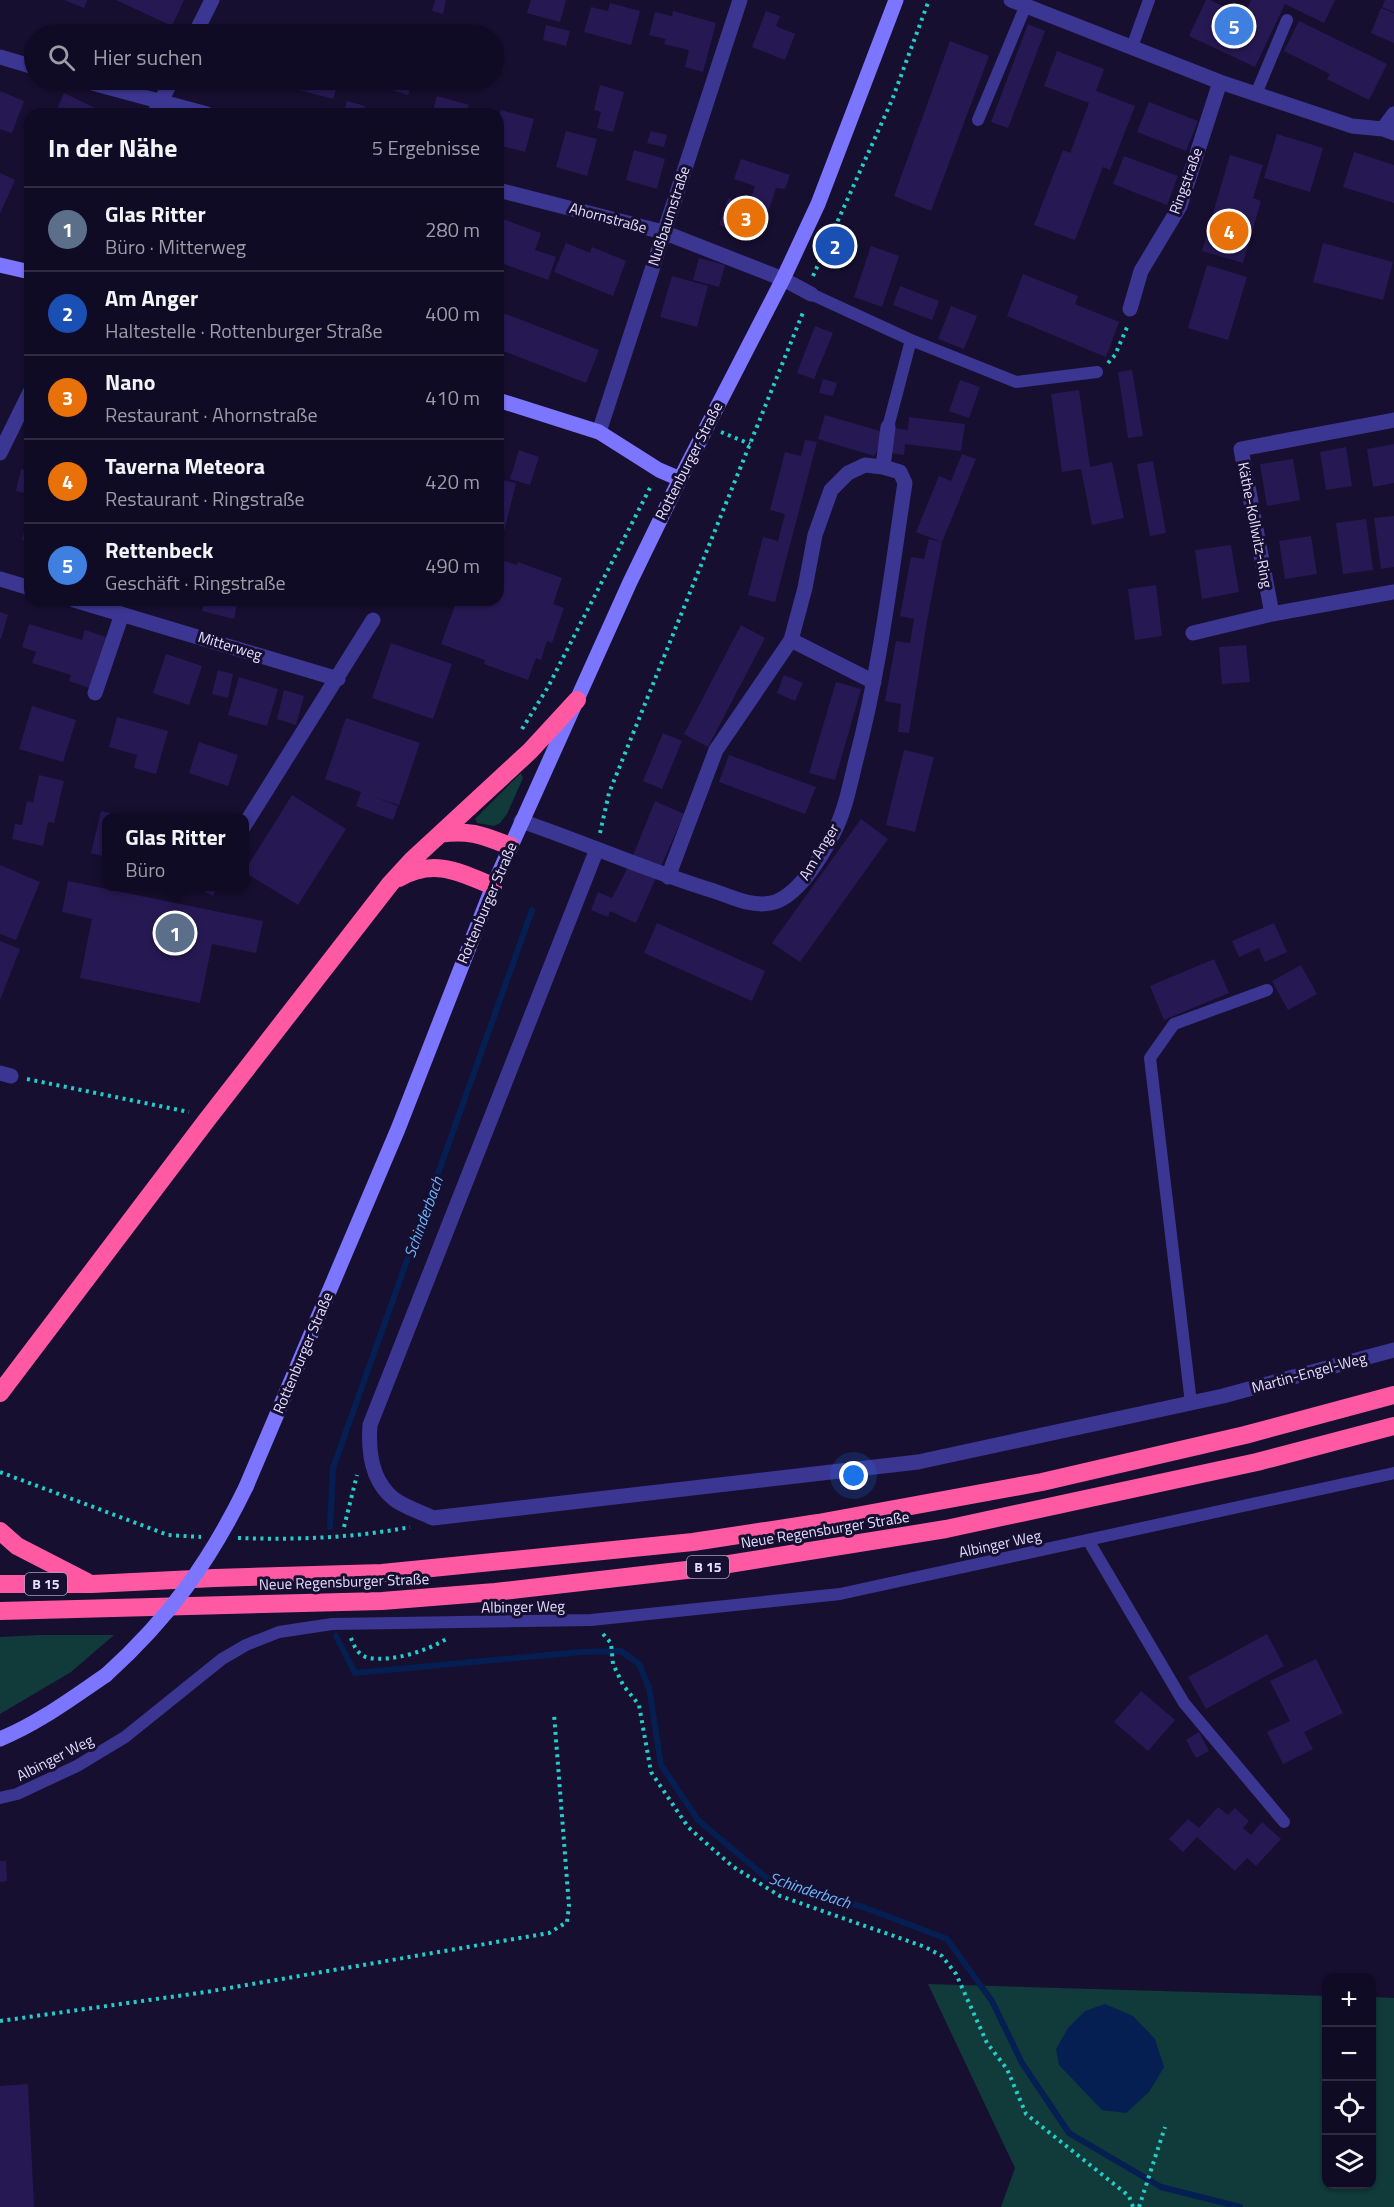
<!DOCTYPE html>
<html lang="de">
<head>
<meta charset="utf-8">
<style>
	:root { --surface:#100b24; --page:#19142c; --text:#f1f3f6; --muted:#9c9ba6; --line:#302b41; --accent:#0ae0ff }
	body { margin:0; font-family:"Titillium Web",sans-serif; background:var(--page); color:var(--text) }
	.controls { position:absolute; right:18px; bottom:18px; display:grid; overflow:hidden; border-radius:12px; box-shadow:0 2px 4px #0004 }
	.controls button { width:54px; height:54px; display:grid; place-items:center; padding:0; border:0; border-bottom:2px solid var(--line); background:var(--surface); color:var(--text); font:30px sans-serif }
	.you { position:absolute; left:854px; top:1476px; width:21px; height:21px; margin:-15px; border:4px solid #fff; border-radius:50%; background:#1a73e8; box-shadow:0 0 0 9px #1a73e833 }
	.badge { display:grid; place-items:center; width:39px; height:39px; border-radius:50%; background:var(--accent); color:#fff; font-size:20px; font-weight:700 }
	.pin { position:absolute; translate:-50% -50%; border:3px solid #fff; box-shadow:0 2px 6px #0006 }
	.popup { position:absolute; left:102px; top:813px; width:147px; height:78px; box-sizing:border-box; display:grid; place-content:center; border-radius:12px; background:var(--surface); filter:drop-shadow(0 2px 4px #0005); font-size:20px; white-space:nowrap; color:var(--muted) }
	.popup b { font-size:22px; color:var(--text) }
	.popup::after { content:''; position:absolute; left:50%; top:100%; margin-left:-12px; border:12px solid transparent; border-top-color:var(--surface) }
	.list { margin:0; padding:0; list-style:none }
	h2 { display:flex; justify-content:space-between; align-items:center; height:78px; margin:0; padding:0 24px; font-size:26px }
	h2 small { font-size:20px; font-weight:400; color:var(--muted) }
	.list li { display:grid; grid-template-columns:39px 1fr auto; gap:18px; align-items:center; box-sizing:border-box; height:84px; padding:0 24px; border-top:2px solid var(--line) }
	.list b { display:block; font-size:22px; white-space:nowrap }
	.list p { margin:0; font-size:20px; white-space:nowrap; color:var(--muted) }
	.list em { font-size:20px; font-style:normal; color:var(--muted) }
	.icon { flex:none; width:33px; height:33px; fill:none; stroke:currentColor; stroke-width:2; stroke-linecap:round; stroke-linejoin:round }
	.map { position:relative; flex:none; width:1394px; height:2207px; overflow:hidden }
	.search { position:absolute; background:var(--surface); box-shadow:0 2px 4px #0004; left:24px; top:24px; width:480px; height:66px; display:flex; align-items:center; gap:15px; box-sizing:border-box; padding:0 21px; border-radius:33px; color:var(--muted); font-size:22px }
	.panel { position:absolute; background:var(--surface); box-shadow:0 2px 4px #0004; left:24px; top:108px; width:480px; height:498px; border-radius:18px }
	.map>svg:first-child { display:block }
</style>
</head>
<body>
<div class="map">
<svg width="1394" height="2207" viewBox="0 0 1394 2207">
	<rect width="100%" height="100%" fill="#160f30"/>
	<path fill="#113a3a" d="M521 773 523 778 507 814 500 823 494 826 477 823 475 819Z
		M40 1635H114L71 1672 0 1714V1637Z
		M928 1984 1326 1996V2184H1372V1997L1394 1998V2207H1001L1015 2168Z"/>
	<path fill="#051f53" d="M1105 2004 1133 2016 1155 2039 1164 2067 1149 2092 1126 2113 1102 2110 1059 2065 1056 2049 1068 2028 1085 2011Z"/>
	<g fill="none" stroke-linecap="round" stroke-linejoin="round">
		<path stroke="#051f53" stroke-width="6" d="M330 1527 333 1468 532 910
			M336 1636 355 1673 581 1652 621 1651 639 1664 649 1688 661 1765 698 1820 768 1879 863 1907 947 1939 992 2001 1022 2063 1069 2133 1161 2187 1240 2207"/>
	</g>
	<path fill="#261953" d="M64 0H87L84 8Z
		M116 0H184L172 26Z
		M435 0H446L443 14 432 11Z
		M531 0H566L560 22 527 13Z
		M1206 0H1210L1244 16 1251 0H1335L1324 23 1285 4 1255 67 1189 36Z
		M1385 0H1394V12L1382 7Z
		M610 3 640 11 631 45 584 32 591 7 608 11Z
		M1381 8 1394 13V43L1371 33Z
		M673 11 716 23 703 72 685 67 689 50 664 44 666 39 649 35 655 12 672 16Z
		M766 11 780 16 776 26 795 34 785 60 752 47Z
		M1299 21 1387 64 1369 100 1327 79 1330 74 1284 51Z
		M1028 24 1045 31 1008 128 991 122Z
		M546 25 570 31 566 46 543 40Z
		M950 41 989 56 931 211 894 196Z
		M1057 51 1104 69 1096 91 1135 106 1110 170 1103 167 1075 240 1034 225 1063 150 1070 153 1089 103 1044 86Z
		M301 80H339L333 99 299 90Z
		M368 80H412L408 95 367 82Z
		M600 85 624 92 613 132 597 128 601 112 594 110Z
		M0 91 24 101 12 133 0 129Z
		M64 93 91 106 109 114H55Z
		M437 96 469 105 466 114H432Z
		M347 101 365 106 363 114H343Z
		M1149 102 1198 121 1186 151 1137 132Z
		M501 110 534 119 525 152 498 145V119Z
		M566 131 597 139 587 176 556 167Z
		M651 131 667 135 664 147 647 143Z
		M1277 134 1323 148 1310 192 1264 178Z
		M634 150 665 159 657 189 626 180Z
		M1354 152 1394 165V203L1343 187Z
		M1230 155 1263 165 1253 198 1261 201 1243 263 1202 251Z
		M1124 156 1178 176 1167 205 1113 184Z
		M741 159 790 175 785 189 776 188 768 212 763 211 754 237 719 225 728 198 749 206 755 186 734 179Z
		M0 173 15 180 0 214Z
		M500 218 541 233 535 250 556 257 548 280 498 262Z
		M566 243 590 253 592 247 626 261 613 296 554 272Z
		M1323 243 1393 262 1383 300 1313 282Z
		M871 246 899 256 882 307 854 297Z
		M699 258 725 265 719 287 693 280Z
		M1207 265 1247 277 1228 340 1188 328Z
		M1023 274 1078 296 1075 304 1119 322 1106 357 1007 316Z
		M672 276 708 286 697 327 660 317Z
		M900 286 939 301 932 320 893 305Z
		M951 306 977 316 964 349 938 339Z
		M498 311 599 350 586 383 498 349Z
		M815 326 833 333 814 379 797 373Z
		M1132 370 1143 436 1128 438 1118 372Z
		M823 379 837 383 833 396 819 393Z
		M960 380 980 387 969 418 949 411Z
		M1079 390 1090 467 1112 462 1124 518 1092 525 1081 469 1062 472 1051 394Z
		M825 415 880 431 881 426 908 430 909 417 965 424 961 451 905 444 904 455 877 451 874 456 818 439Z
		M805 440 817 442 775 602 748 595 763 537 778 541 785 514 770 510 785 452 801 456Z
		M1394 444V483L1373 487 1367 449Z
		M1346 447 1352 486 1326 490 1320 452Z
		M519 450 539 457 530 485 510 479Z
		M962 454 976 459 942 542 916 532 939 476 951 481Z
		M1293 459 1300 500 1267 506 1260 464Z
		M1153 461 1166 533 1150 536 1137 464Z
		M21 469 30 471V494L16 491Z
		M498 479 516 483 502 540 498 539Z
		M29 509H30V542L22 540Z
		M1394 516V567L1381 569 1374 518Z
		M1366 519 1373 570 1343 574 1336 523Z
		M1311 536 1317 574 1285 579 1279 541Z
		M929 539 942 542 927 621 909 733 898 732 901 704 885 701 896 641 910 643 914 619 900 616 911 557 924 559Z
		M1231 545 1239 592 1202 599 1195 550Z
		M498 559 517 565 518 562 562 578 553 604 564 608 552 643 547 641 541 660 536 658 528 680 484 664 485 660 441 644 457 600H498Z
		M1156 585 1162 636 1135 640 1128 589Z
		M204 600H238L234 619 202 611Z
		M0 612 8 615 1 639H0Z
		M29 624 82 640 85 630 106 637 89 688 69 681 71 675 32 663 36 652 22 647Z
		M741 625 765 638 708 747 684 734Z
		M391 643 452 664 433 719 372 698Z
		M1246 645 1250 682 1222 684 1219 647Z
		M166 654 202 666 189 705 153 693Z
		M218 670 233 674 228 698 212 694Z
		M784 675 803 683 795 701 777 693Z
		M239 677 278 689 267 726 228 715Z
		M836 682 861 689 835 780 809 773Z
		M284 690 304 696 296 725 277 719Z
		M32 706 76 720 63 762 19 749Z
		M117 717 168 731 156 774 134 768 137 755 109 747Z
		M346 718 420 743 399 805 371 796 398 806 393 820 356 806 361 792 325 779Z
		M663 733 682 741 662 789 643 781Z
		M199 742 238 755 228 786 189 773Z
		M904 750 934 757 915 832 886 825Z
		M729 755 816 787 805 814 719 782Z
		M39 775 64 781 54 823 48 822 43 846 12 839 15 824 22 825 27 801 33 803Z
		M292 795 346 829 298 905 244 872Z
		M655 801 684 814 636 923 610 911 608 917 591 910 598 892 612 898 630 863Z
		M101 811 125 817 106 818V857L91 853Z
		M861 819 888 839 800 962 772 943Z
		M0 865 40 882 16 940 0 934Z
		M68 881 263 921 256 953 212 944 200 1003 80 978 92 919 62 912Z
		M194 886H218L213 896Z
		M657 923 765 971 752 1001 644 953Z
		M1274 923 1287 952 1265 962 1259 948 1239 957 1232 941Z
		M0 941 20 949 0 1000Z
		M1214 959 1229 993 1164 1020 1150 986Z
		M1301 965 1317 994 1288 1010 1272 981Z
		M1267 1634 1284 1666 1206 1709 1188 1677Z
		M1316 1659 1343 1713 1304 1732 1313 1749 1283 1764 1267 1732 1290 1721 1270 1681Z
		M1141 1691 1175 1720 1148 1751 1114 1722Z
		M1199 1732 1209 1751 1196 1758 1186 1740Z
		M1218 1807 1228 1815 1235 1808 1249 1821 1243 1828 1251 1835 1262 1822 1281 1839 1256 1866 1247 1858 1235 1871 1197 1837 1183 1852 1169 1839 1188 1819 1199 1828Z
		M0 1861H6L7 1881 0 1882Z
		M28 2084 34 2207H0V2086Z"/>
	<g fill="none" stroke-linecap="round" stroke-linejoin="round">
		<path stroke="#24cdc8" stroke-width="4" stroke-dasharray="3 4.5" stroke-linecap="butt" d="M813 276 892 100 929 0
			M1108 363 1115 355 1128 325
			M721 432 750 444
			M522 729 548 687 652 484
			M600 833 609 793 804 310
			M27 1079 189 1112
			M0 1472 168 1535 201 1537
			M344 1527 357 1475
			M238 1538C295 1540 354 1538 410 1527
			M603 1634 611 1643 613 1664 623 1685 639 1705 651 1772 688 1827 732 1866 780 1896 925 1947 942 1956 956 1974 987 2043 1007 2069 1026 2114 1129 2196 1133 2207
			M351 1638C354 1647 359 1656 369 1658 392 1662 427 1651 446 1639
			M0 2021 206 1992 549 1933 567 1922 569 1906 554 1714
			M1139 2207 1165 2127"/>
		<path stroke="#3c3693" stroke-width="12" d="M1132 47 1149 0
			M1256 94 1287 20
			M978 120 1026 5
			M811 294 911 340 888 427
			M911 340 1016 382 1097 372
			M1191 1403 1150 1058 1174 1024 1267 990
			M1088 1540 1184 1703 1284 1822
			M0 1798 17 1794 77 1766 125 1737 222 1659 246 1645 279 1632 332 1624 591 1620 840 1594 1394 1473"/>
		<path stroke="#3c3693" stroke-width="15" d="M1011 0 1220 82 1352 126 1383 129 1394 133
			M195 34 212 0
			M0 57 34 67
			M81 80 207 114
			M154 114 172 80
			M1383 129 1394 114
			M498 190 663 232 783 279 811 294
			M1130 309 1141 271 1180 206 1220 82
			M1394 420 1241 449 1272 614 1394 592
			M599 432 740 0
			M0 453 30 392
			M0 579 30 588
			M74 600 338 679
			M1193 633 1272 614
			M791 640 874 682
			M95 693 122 614
			M521 821C586 843 648 871 714 891 731 897 752 907 771 903 797 898 822 856 833 834 845 812 850 784 856 760 880 669 891 575 905 483L900 472 883 467 888 427
			M244 826 373 620
			M597 849 370 1425C368 1452 371 1481 394 1499 404 1507 421 1512 433 1518L918 1462 1223 1396 1394 1350
			M668 877 716 750 791 640 805 588 815 535 831 490 848 473 865 465 883 467
			M0 1073 11 1076"/>
		<path stroke="#7c75ff" stroke-width="15" d="M0 265 30 272
			M498 400 599 432 659 470 680 479
			M246 1487 398 1129 493 886 630 582 680 479 783 279 818 204 896 0
			M0 1739C39 1723 72 1698 106 1675"/>
		<path stroke="#ff59a4" stroke-width="18" d="M440 834C469 829 484 836 510 846
			M399 878C434 858 459 872 493 886
			M0 1393 206 1121 390 884 412 860 530 751 577 700
			M0 1531 17 1546 87 1582
			M0 1584H92L215 1578 382 1573 693 1542 818 1523 1042 1482 1245 1435 1394 1395
			M0 1611 382 1601 495 1592 704 1568 946 1529 1257 1462 1394 1426"/>
		<path stroke="#7c75ff" stroke-width="15" d="M106 1675C169 1618 209 1563 246 1487"/>
	</g>
	<g text-anchor="middle" stroke-width="6" stroke-linejoin="round" paint-order="stroke">
		<g fill="#160f30" stroke="#a6a0c1" stroke-width="1.5">
			<rect x="687" y="1556" width="42" height="22" rx="4.5"/>
			<rect x="25" y="1573" width="42" height="22" rx="4.5"/>
		</g>
		<g font-size="14" font-weight="bold" fill="#e3deff">
			<text x="708" y="1572">B 15</text>
			<text x="46" y="1589">B 15</text>
		</g>
		<g font-size="15" fill="#e3deff" stroke="#160f30">
			<text transform="translate(1186 181) rotate(-70)" y="5">Ringstraße</text>
			<text transform="translate(669 216) rotate(-72)" y="5">Nußbaumstraße</text>
			<text transform="translate(608 218) rotate(15)" y="5">Ahornstraße</text>
			<text transform="translate(689 461) rotate(-63)" y="5">Rottenburger Straße</text>
			<text transform="translate(1255 525) rotate(79)" y="5">Käthe-Kollwitz-Ring</text>
			<text transform="translate(230 646) rotate(17)" y="5">Mitterweg</text>
			<text transform="translate(819 852) rotate(-59)" y="5">Am Anger</text>
			<text transform="translate(487 903) rotate(-67)" y="5">Rottenburger Straße</text>
			<text transform="translate(303 1353) rotate(-67)" y="5">Rottenburger Straße</text>
			<text transform="translate(1309 1373) rotate(-15)" y="5">Martin-Engel-Weg</text>
			<text transform="translate(825 1530) rotate(-9)" y="5">Neue Regensburger Straße</text>
			<text transform="translate(1000 1544) rotate(-12)" y="5">Albinger Weg</text>
			<text transform="translate(344 1582) rotate(-2)" y="5">Neue Regensburger Straße</text>
			<text transform="translate(523 1607) rotate(-1)" y="5">Albinger Weg</text>
			<text transform="translate(55 1758) rotate(-27)" y="5">Albinger Weg</text>
		</g>
		<g font-size="16" font-style="italic" fill="#6cb7ff" stroke="#160f30">
			<text transform="translate(423 1217) rotate(-70)" y="6">Schinderbach</text>
			<text transform="translate(810 1890) rotate(18)" y="6">Schinderbach</text>
		</g>
	</g>
</svg>
<div class="controls">
<button>+</button>
<button>−</button>
<button><svg class="icon" aria-label="locate" viewBox="0 0 24 24"><circle cx="12" cy="12" r="6"/><path d="M12 2v4M12 18v4M2 12h4M18 12h4"/></svg></button>
<button><svg class="icon" aria-label="layers" viewBox="0 0 24 24"><path d="M12 4l9 5-9 5-9-5zM3 14l9 5 9-5"/></svg></button>
</div>
<div class="you"></div>
<div class="pin badge" style="left:175px;top:933px;background:#5c6f8a">1</div>
<div class="popup"><b>Glas Ritter</b>Büro</div>
<div class="pin badge" style="left:835px;top:246px;background:#1a4fb4">2</div>
<div class="pin badge" style="left:746px;top:218px;background:#e8710a">3</div>
<div class="pin badge" style="left:1229px;top:231px;background:#e8710a">4</div>
<div class="pin badge" style="left:1234px;top:26px;background:#3f7fe0">5</div>
<div class="search"><svg class="icon" aria-label="search" viewBox="0 0 24 24"><circle cx="10" cy="10" r="6"/><path d="M15 15l6 6"/></svg>Hier suchen</div>
<section class="panel">
<h2>In der Nähe<small>5 Ergebnisse</small></h2>
<ul class="list">
<li><span class="badge" style="background:#5c6f8a">1</span><div><b>Glas Ritter</b><p>Büro · Mitterweg</p></div><em>280 m</em></li>
<li><span class="badge" style="background:#1a4fb4">2</span><div><b>Am Anger</b><p>Haltestelle · Rottenburger Straße</p></div><em>400 m</em></li>
<li><span class="badge" style="background:#e8710a">3</span><div><b>Nano</b><p>Restaurant · Ahornstraße</p></div><em>410 m</em></li>
<li><span class="badge" style="background:#e8710a">4</span><div><b>Taverna Meteora</b><p>Restaurant · Ringstraße</p></div><em>420 m</em></li>
<li><span class="badge" style="background:#3f7fe0">5</span><div><b>Rettenbeck</b><p>Geschäft · Ringstraße</p></div><em>490 m</em></li>
</ul>
</section>
</div>
</body>
</html>
